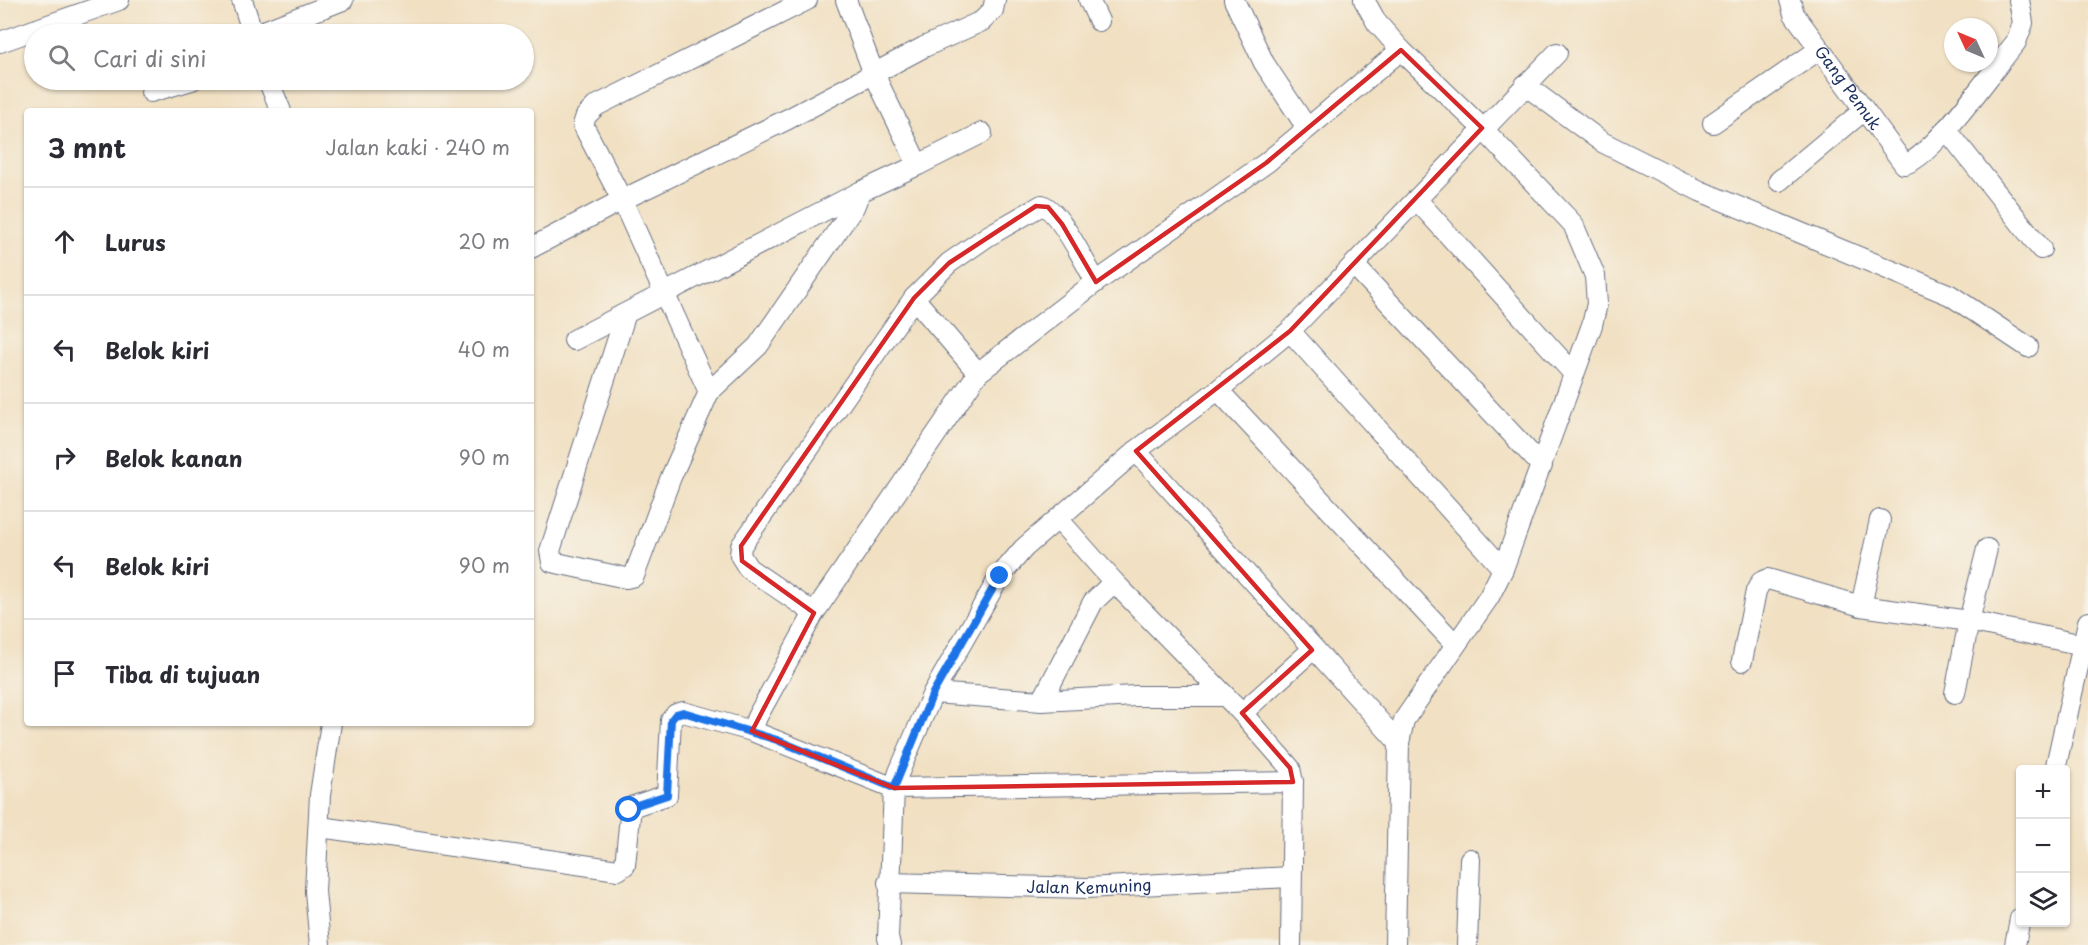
<!DOCTYPE html>
<html lang="id">
<head>
<meta charset="utf-8">
<style>
	:root { --surface:#fff; --page:#f2f2f3; --text:#2b2b33; --muted:#7c7c81; --line:#e1e1e2 }
	body { margin:0; font-family:"Playpen Sans",sans-serif; background:var(--page); color:var(--text) }
	.controls { position:absolute; right:18px; bottom:18px; display:grid; overflow:hidden; border-radius:6px; box-shadow:0 2px 4px #0004 }
	.controls button { width:54px; height:54px; display:grid; place-items:center; padding:0; border:0; border-bottom:2px solid var(--line); background:var(--surface); color:var(--text); font:30px sans-serif }
	.compass { position:absolute; left:1944px; top:18px; width:54px; height:54px; border-radius:50%; background:var(--surface); box-shadow:0 2px 4px #0004; rotate:314deg }
	.stop { position:absolute; width:18px; height:18px; margin:-14px; border:4px solid #1a73e8; border-radius:50%; background:#fff }
	.stop.end { background:#1a73e8; border-color:#fff; box-shadow:0 2px 6px #0008 }
	.list { margin:0; padding:0; list-style:none }
	h2 { display:flex; justify-content:space-between; align-items:center; height:78px; margin:0; padding:0 24px; font-size:26px }
	h2 small { font-size:20px; font-weight:400; color:var(--muted) }
	.list li { display:grid; grid-template-columns:39px 1fr auto; gap:18px; align-items:center; box-sizing:border-box; height:108px; padding:0 24px; border-top:2px solid var(--line) }
	.list b { display:block; font-size:22px; white-space:nowrap }
	.list em { font-size:20px; font-style:normal; color:var(--muted) }
	.icon { flex:none; width:33px; height:33px; fill:none; stroke:currentColor; stroke-width:2; stroke-linecap:round; stroke-linejoin:round }
	.map { position:relative; flex:none; width:2088px; height:945px; overflow:hidden }
	.search { position:absolute; background:var(--surface); box-shadow:0 2px 4px #0004; left:24px; top:24px; width:510px; height:66px; display:flex; align-items:center; gap:15px; box-sizing:border-box; padding:0 21px; border-radius:33px; color:var(--muted); font-size:22px }
	.panel { position:absolute; background:var(--surface); box-shadow:0 2px 4px #0004; left:24px; top:108px; width:510px; height:618px; border-radius:6px }
	.map>svg:first-child { display:block }
</style>
</head>
<body>
<div class="map">
<svg width="2088" height="945" viewBox="0 0 2088 945">
	<rect width="100%" height="100%" fill="#f7f3e8"/>
	<filter id="ink" filterUnits="userSpaceOnUse"><feTurbulence type="fractalNoise" baseFrequency=".0167" numOctaves="2"/><feDisplacementMap in="SourceGraphic" scale="12" xChannelSelector="R" yChannelSelector="G"/><feConvolveMatrix kernelMatrix="1 2 1 2 8 2 1 2 1" color-interpolation-filters="sRGB"/></filter>
	<filter id="wash" filterUnits="userSpaceOnUse"><feTurbulence type="fractalNoise" baseFrequency=".008" numOctaves="4" result="noise"/><feDisplacementMap in="SourceGraphic" scale="24" xChannelSelector="R" yChannelSelector="G"/><feGaussianBlur stdDeviation="1.35" result="paint"/><feColorMatrix in="noise" values="0 0 0 0 0 0 0 0 0 0 0 0 0 0 0 0 0 1.4 0 .05"/><feComposite in="paint" operator="in"/></filter>
	<g filter="url(#wash)">
		<rect width="100%" height="100%" fill="#f1e0c2"/>
	</g>
	<g filter="url(#ink)">
		<g fill="none" stroke-linecap="round" stroke-linejoin="round">
			<g stroke="#666d81" stroke-width="22">
				<g id="minor">
					<path d="M242 0 253 34"/>
					<path d="M807 0 596 106 586 116 583 125 622 200 709 392 758 346 854 207 860 192 918 165 874 74 846 0"/>
					<path d="M1089 0 1099 21"/>
					<path d="M1234 0 1264 63 1307 128"/>
					<path d="M1364 0 1377 23 1401 50 1482 128 1573 224 1595 276 1597 304 1592 325 1503 569 1489 597 1404 720 1399 743 1395 945"/>
					<path id="s1" d="M1790 0 1794 14 1904 164C1930 161 1996 66 2016 42L2023 23 2019 0"/>
					<path d="M256 34 343 0"/>
					<path d="M0 42 119 0"/>
					<path d="M268 80 281 111"/>
					<path d="M1525 85 1602 142 1700 191 1950 295 2028 347"/>
					<path d="M151 92 192 80"/>
					<path d="M1713 123 1820 49"/>
					<path d="M1946 129 2041 249"/>
					<path d="M918 165 982 133"/>
					<path d="M1779 181 1863 111"/>
					<path d="M1417 200 1574 374"/>
					<path d="M531 248 622 200 788 119 924 47 982 21 993 10 995 0"/>
					<path d="M1354 265 1542 466"/>
					<path d="M914 298 978 373"/>
					<path d="M625 316 550 551 552 562 626 578 634 576 671 477 709 392"/>
					<path d="M1290 331 1503 569"/>
					<path d="M574 340 860 192"/>
					<path d="M1218 390 1455 644"/>
					<path d="M1136 451 1399 743"/>
					<path d="M1058 519 1114 582 1242 713 1290 768 1293 782 1291 945"/>
					<path d="M1861 606 1880 520"/>
					<path d="M814 613 748 568 740 555 741 546 914 298 949 263 988 236 1042 205C1061 212 1085 264 1096 282"/>
					<path d="M1742 661 1756 591 1761 582 1768 579 1861 606 1969 621 2083 645"/>
					<path d="M933 693 1042 701 1136 696H1225"/>
					<path d="M1955 693 1969 621 1987 549"/>
					<path d="M1042 701 1093 602 1114 582"/>
					<path d="M1242 713 1312 650"/>
					<path d="M2055 770 2088 622"/>
					<path d="M1293 782 894 788 752 731 757 717 814 613 978 373 1096 282 1266 163 1401 50"/>
					<path d="M320 827 618 870 625 865 631 807 667 795 671 720 676 714 683 712 752 731"/>
					<path id="s2" d="M888 883 1087 888 1290 877"/>
					<path d="M320 945 315 891 320 795 331 723"/>
					<path d="M890 945 888 938 894 788 899 772 933 693 1000 576 1024 548 1136 451 1218 390 1290 331 1557 53"/>
					<path d="M1467 945 1470 859"/>
					<path d="M2015 945 2020 919"/>
				</g>
			</g>
			<use href="#minor" stroke="#fff" stroke-width="20"/>
		</g>
	</g>
	<g fill="none" stroke-linecap="round" stroke-linejoin="round" filter="url(#ink)">
		<path stroke="#1a73e8" stroke-width="8" d="M629 810 634 806 667 795 671 720 676 714 683 712 777 740 894 788 933 693 1000 576"/>
	</g>
	<path fill="none" stroke="#d62828" stroke-width="4.5" stroke-linejoin="round" d="M1401 50 1482 128 1290 331 1136 451 1312 650 1242 713 1290 768 1293 782 894 788 752 731 814 613 742 561 741 546 914 298 949 263 1036 206 1048 207 1062 224 1096 282 1266 163Z"/>
	<g text-anchor="middle" stroke-width="4.5" stroke-linejoin="round" paint-order="stroke">
		<g font-size="16" fill="#1b2f5e" stroke="#f7f3e8">
			<text dy="6" stroke="none"><textPath href="#s1" startOffset="106">Gang Pemuk</textPath></text>
			<text dy="6" stroke="none"><textPath href="#s2" startOffset="201">Jalan Kemuning</textPath></text>
		</g>
	</g>
</svg>
<div class="controls">
<button>+</button>
<button>−</button>
<button><svg class="icon" aria-label="layers" viewBox="0 0 24 24"><path d="M12 4l9 5-9 5-9-5zM3 14l9 5 9-5"/></svg></button>
</div>
<svg class="compass" viewBox="-18 -18 36 36"><path d="M0-13l5 13h-10z" fill="#e53935"/><path d="M0 13l5-13h-10z" fill="#7c7c81"/></svg>
<div class="stop" style="left:629px;top:810px"></div>
<div class="stop end" style="left:1000px;top:576px"></div>
<div class="search"><svg class="icon" aria-label="search" viewBox="0 0 24 24"><circle cx="10" cy="10" r="6"/><path d="M15 15l6 6"/></svg>Cari di sini</div>
<section class="panel">
<h2>3 mnt<small>Jalan kaki · 240 m</small></h2>
<ul class="list">
<li><svg class="icon" aria-label="ahead" viewBox="0 0 24 24"><path d="M12 20V5M6 11l6-6 6 6"/></svg><div><b>Lurus</b></div><em>20 m</em></li>
<li><svg class="icon" aria-label="left" viewBox="0 0 24 24"><path d="M17 20v-9H6M10 6l-5 5 5 5"/></svg><div><b>Belok kiri</b></div><em>40 m</em></li>
<li><svg class="icon" aria-label="right" viewBox="0 0 24 24"><path d="M7 20v-9h11M14 6l5 5-5 5"/></svg><div><b>Belok kanan</b></div><em>90 m</em></li>
<li><svg class="icon" aria-label="left" viewBox="0 0 24 24"><path d="M17 20v-9H6M10 6l-5 5 5 5"/></svg><div><b>Belok kiri</b></div><em>90 m</em></li>
<li><svg class="icon" aria-label="arrive" viewBox="0 0 24 24"><path d="M6 21V4h12l-3 4 3 4H6"/></svg><div><b>Tiba di tujuan</b></div></li>
</ul>
</section>
</div>
</body>
</html>
